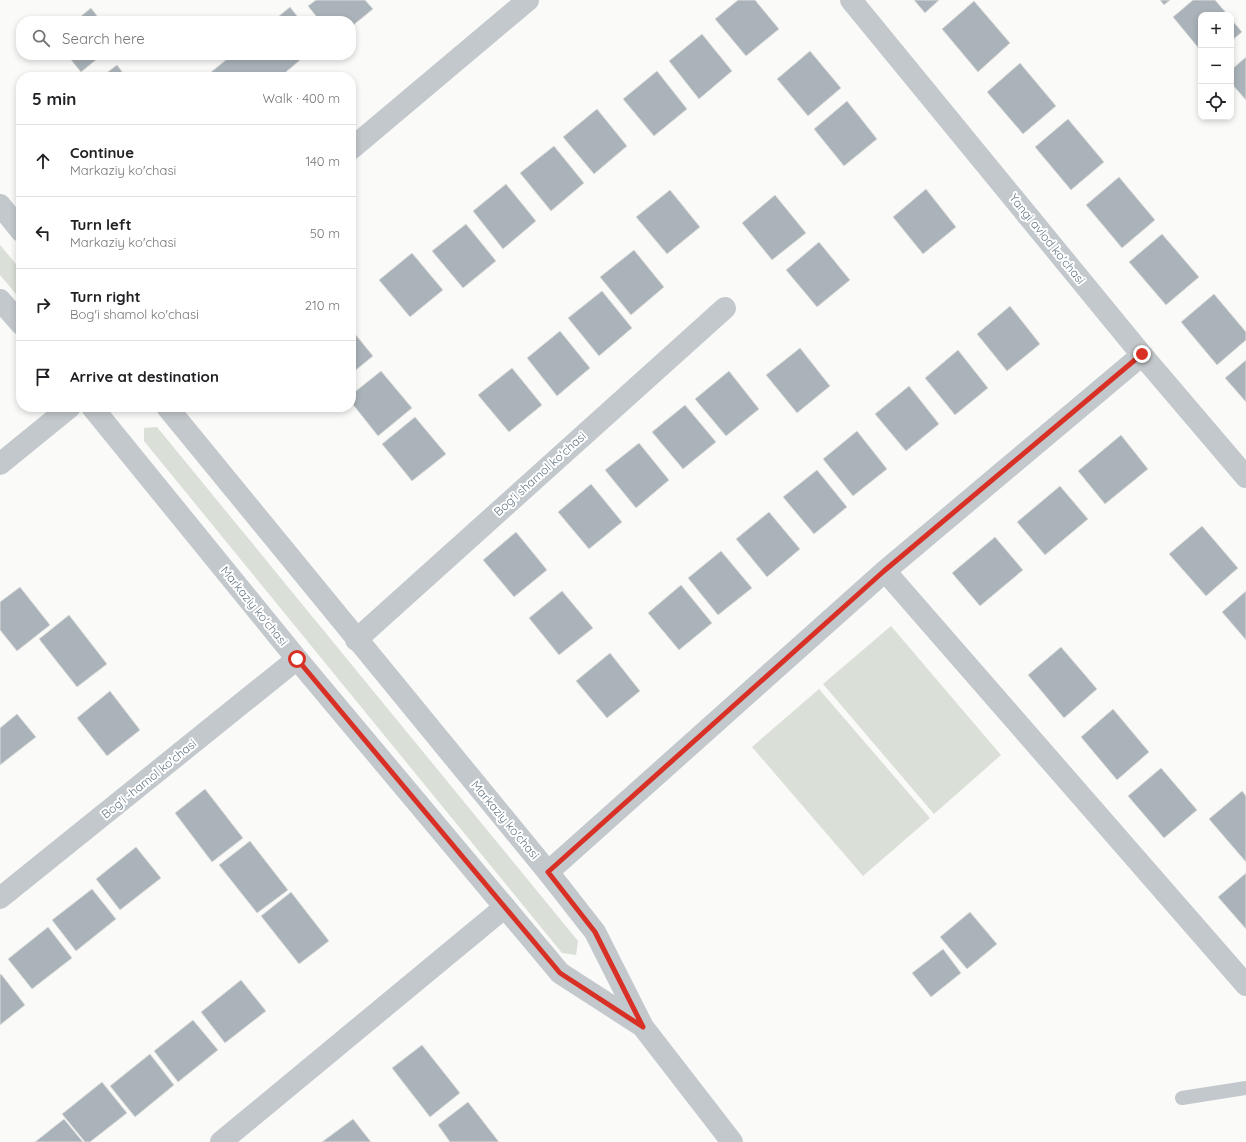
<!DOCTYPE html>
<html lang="en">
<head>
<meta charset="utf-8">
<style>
	:root { --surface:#fff; --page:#f6f6f6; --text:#202124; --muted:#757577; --line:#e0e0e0 }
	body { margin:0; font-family:Quicksand,sans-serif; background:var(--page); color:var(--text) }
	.controls { position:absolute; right:12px; top:12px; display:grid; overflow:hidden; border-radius:8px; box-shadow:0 2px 6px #0003 }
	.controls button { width:36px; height:36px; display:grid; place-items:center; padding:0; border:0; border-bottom:1px solid var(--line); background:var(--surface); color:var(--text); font:20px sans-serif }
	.stop { position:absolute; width:12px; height:12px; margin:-9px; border:3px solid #d93025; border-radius:50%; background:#fff }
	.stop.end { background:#d93025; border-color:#fff; box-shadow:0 1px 4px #0008 }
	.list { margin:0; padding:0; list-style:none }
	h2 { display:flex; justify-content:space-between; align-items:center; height:52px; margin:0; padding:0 16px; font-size:17px }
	h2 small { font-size:13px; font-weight:400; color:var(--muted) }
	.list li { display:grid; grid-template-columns:26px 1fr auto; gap:12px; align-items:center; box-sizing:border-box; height:72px; padding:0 16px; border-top:1px solid var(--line) }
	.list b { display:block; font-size:15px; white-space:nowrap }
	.list p { margin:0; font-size:13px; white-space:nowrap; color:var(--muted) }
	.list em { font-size:13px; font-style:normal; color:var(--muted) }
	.icon { flex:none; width:22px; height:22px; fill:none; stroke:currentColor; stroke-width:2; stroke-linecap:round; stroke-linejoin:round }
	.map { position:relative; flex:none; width:1246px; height:1142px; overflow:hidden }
	.search { position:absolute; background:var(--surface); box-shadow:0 2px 6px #0003; left:16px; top:16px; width:340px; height:44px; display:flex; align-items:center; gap:10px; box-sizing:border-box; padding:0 14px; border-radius:16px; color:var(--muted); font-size:15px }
	.panel { position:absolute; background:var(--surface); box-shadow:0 2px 6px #0003; left:16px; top:72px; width:340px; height:340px; border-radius:16px }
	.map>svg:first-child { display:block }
</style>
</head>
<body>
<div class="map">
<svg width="1246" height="1142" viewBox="0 0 1246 1142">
	<rect width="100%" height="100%" fill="#fafaf8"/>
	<path fill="#dadfd7" d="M0 245 21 270V300L0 275Z
		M157 427 578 941 576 955 562 953 144 441V428Z
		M891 626 1001 755 934 814 823 684Z
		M819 689 930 818 863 876 752 747Z"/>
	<path fill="#aab3b9" stroke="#dcdcda" d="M316 0H365L373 9 351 27V21H320L308 6Z
		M738 0H755L779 29 746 56 715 19Z
		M914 0H939L925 13Z
		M1160 0H1170L1164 5Z
		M1193 0H1215L1228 15H1201V51L1173 17Z
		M974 1 1010 43 978 72 942 29Z
		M290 7 301 21H273Z
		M91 8 101 21H75Z
		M1231 19 1242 32 1231 41Z
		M702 34 732 71 699 99 669 61Z
		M810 51 841 88 808 116 777 79Z
		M67 55H102L81 72Z
		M232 55H306L280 77H205Z
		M1246 57V100L1231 83V70Z
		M1020 63 1056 106 1023 134 987 92Z
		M117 65 126 77H101Z
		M657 71 687 109 654 136 623 99Z
		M847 101 877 139 844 166 814 129Z
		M597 109 627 146 594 174 563 137Z
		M1068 119 1104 162 1071 190 1035 147Z
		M554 146 584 183 551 211 520 173Z
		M1119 177 1155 220 1122 248 1086 205Z
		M506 184 536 221 503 249 473 211Z
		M926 189 956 227 923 254 893 217Z
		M670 190 700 227 667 254 636 217Z
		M775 195 806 233 772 260 742 223Z
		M466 224 496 261 463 288 432 251Z
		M1162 234 1199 277 1166 305 1129 262Z
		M819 242 850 280 817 307 786 270Z
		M634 250 664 287 631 315 600 277Z
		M412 253 443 290 410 317 379 280Z
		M602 291 632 328 599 356 568 318Z
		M1214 294 1246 332V340L1217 365 1181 322Z
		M1010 306 1040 344 1007 371 977 334Z
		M351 329 373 356 351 374Z
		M560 331 590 368 557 396 527 358Z
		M800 348 830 386 797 413 766 375Z
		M958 350 988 388 955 415 925 378Z
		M1246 360V402L1225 378Z
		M512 368 542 405 509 432 478 395Z
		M381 371 412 408 378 436 351 402V395Z
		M729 371 759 409 726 436 695 399Z
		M909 386 939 424 906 451 875 414Z
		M685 405 716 442 683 469 652 432Z
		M415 417 446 454 412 481 382 444Z
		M857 431 887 469 853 496 823 459Z
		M1121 435 1148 469 1105 504 1078 471Z
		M639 443 669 480 636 508 605 470Z
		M817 470 847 507 814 534 783 497Z
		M591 484 622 522 589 549 558 512Z
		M1060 486 1088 519 1045 555 1017 522Z
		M769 512 800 549 767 577 736 539Z
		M1202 526 1238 568 1206 596 1169 554Z
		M516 532 547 570 514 597 483 560Z
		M995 537 1023 570 980 606 952 573Z
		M721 551 752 588 718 615 688 578Z
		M681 585 712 623 679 650 648 613Z
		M20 587 50 625 17 651 0 630V602Z
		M562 591 593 628 559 655 529 618Z
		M1246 591V640L1222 612Z
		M69 615 107 664 77 687 39 639Z
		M1061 647 1097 689 1064 718 1028 675Z
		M610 653 640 691 607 718 576 681Z
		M110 691 140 730 107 756 77 718Z
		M1113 709 1149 752 1117 780 1081 737Z
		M17 714 36 737 0 765V728Z
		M1161 768 1197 810 1164 838 1128 796Z
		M205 789 243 838 212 862 175 813Z
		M1242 791 1246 796V862L1209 819Z
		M250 841 288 890 257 913 219 865Z
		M136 847 161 878 120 910 96 879Z
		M1246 873V929L1218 897Z
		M92 889 116 919 76 951 52 920Z
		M291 892 329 941 299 964 261 916Z
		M970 912 997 944 967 969 940 937Z
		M48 927 72 958 32 989 8 959Z
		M943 949 961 973 931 997 912 973Z
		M1 974 25 1005 0 1025V975Z
		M241 980 266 1011 225 1043 201 1012Z
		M193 1020 218 1050 178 1082 154 1051Z
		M422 1045 460 1093 430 1117 392 1068Z
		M150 1054 174 1085 135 1117 110 1086Z
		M102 1082 127 1113 90 1142H85L62 1114Z
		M468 1102 499 1142H450L438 1125Z
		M64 1119 83 1142H35Z
		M353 1119 371 1142H322Z"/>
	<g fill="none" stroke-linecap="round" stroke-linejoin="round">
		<path stroke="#c3c8cc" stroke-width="14" d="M1182 1098 1246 1088"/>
		<path stroke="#c3c8cc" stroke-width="22" d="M851 0 1142 355 1246 477
			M351 149 528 0
			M0 464 70 407
			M885 571 1246 985
			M356 640 725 308
			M548 872 885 571 1142 355
			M0 898 297 659
			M221 1142 505 907"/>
		<path stroke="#c3c8cc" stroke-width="22" d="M0 205 21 231
			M0 300 21 324
			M92 407 297 659 560 973 642 1026
			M167 407 548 872 595 932 643 1027 732 1142"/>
	</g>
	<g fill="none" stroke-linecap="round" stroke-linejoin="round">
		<path stroke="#d93025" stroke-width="5" d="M297 659 560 973 643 1027 595 932 548 872 884 571 1142 354"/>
	</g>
	<g text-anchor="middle" stroke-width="4" stroke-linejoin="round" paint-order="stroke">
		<g font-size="12" fill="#657683" stroke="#fff">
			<text transform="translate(1047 239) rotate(51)" y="4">Yangi avlod ko'chasi</text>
			<text transform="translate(540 474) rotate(-42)" y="4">Bog'i shamol ko'chasi</text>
			<text transform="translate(254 606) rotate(51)" y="4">Markaziy ko'chasi</text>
			<text transform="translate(149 779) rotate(-39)" y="4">Bog'i -hamol ko'chasi</text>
			<text transform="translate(505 820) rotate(50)" y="4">Markaziy ko'chasi</text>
		</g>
	</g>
</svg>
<div class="controls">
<button>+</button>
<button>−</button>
<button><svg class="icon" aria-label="locate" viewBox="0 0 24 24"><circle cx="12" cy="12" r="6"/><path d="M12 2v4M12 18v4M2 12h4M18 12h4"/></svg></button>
</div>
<div class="stop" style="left:297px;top:659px"></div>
<div class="stop end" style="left:1142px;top:354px"></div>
<div class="search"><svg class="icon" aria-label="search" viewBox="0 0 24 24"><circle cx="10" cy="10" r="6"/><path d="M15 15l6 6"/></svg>Search here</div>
<section class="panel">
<h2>5 min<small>Walk · 400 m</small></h2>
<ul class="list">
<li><svg class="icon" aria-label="ahead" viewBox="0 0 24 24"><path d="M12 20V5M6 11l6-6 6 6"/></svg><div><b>Continue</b><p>Markaziy ko'chasi</p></div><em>140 m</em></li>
<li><svg class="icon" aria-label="left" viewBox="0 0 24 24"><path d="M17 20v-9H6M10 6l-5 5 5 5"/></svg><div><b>Turn left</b><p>Markaziy ko'chasi</p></div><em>50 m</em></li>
<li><svg class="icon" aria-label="right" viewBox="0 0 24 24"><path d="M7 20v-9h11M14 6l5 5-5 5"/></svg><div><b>Turn right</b><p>Bog'i shamol ko'chasi</p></div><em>210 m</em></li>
<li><svg class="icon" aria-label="arrive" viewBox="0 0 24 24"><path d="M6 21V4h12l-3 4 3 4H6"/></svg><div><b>Arrive at destination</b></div></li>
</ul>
</section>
</div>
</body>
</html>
